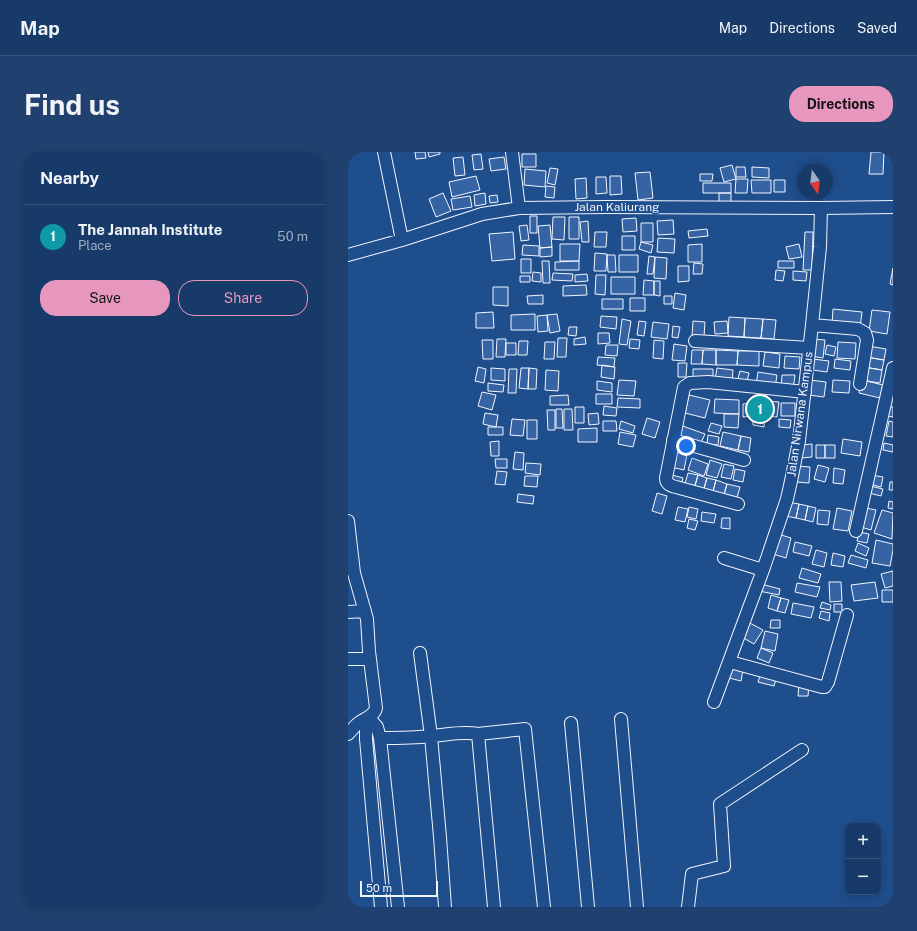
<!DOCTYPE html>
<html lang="en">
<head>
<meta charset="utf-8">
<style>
	:root { --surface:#173a69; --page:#20416f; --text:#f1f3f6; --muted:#9eadc0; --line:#36547d; --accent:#e797bd }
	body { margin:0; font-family:"Public Sans",sans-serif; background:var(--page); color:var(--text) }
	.controls { position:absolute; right:12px; bottom:12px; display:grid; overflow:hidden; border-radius:8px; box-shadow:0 2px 10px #0003 }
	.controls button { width:36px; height:36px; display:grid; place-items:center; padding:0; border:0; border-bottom:1px solid var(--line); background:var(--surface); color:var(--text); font:20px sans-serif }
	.compass { position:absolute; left:449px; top:12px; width:36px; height:36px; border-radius:50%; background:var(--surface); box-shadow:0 2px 10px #0003; rotate:166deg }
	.scale { position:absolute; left:12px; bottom:10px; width:78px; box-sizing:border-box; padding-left:4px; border:2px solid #f2f6ff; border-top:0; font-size:11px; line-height:14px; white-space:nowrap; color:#f2f6ff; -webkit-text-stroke:3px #1f4e8c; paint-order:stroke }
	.you { position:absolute; left:338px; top:294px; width:14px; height:14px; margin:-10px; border:3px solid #fff; border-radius:50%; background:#1a73e8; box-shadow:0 0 0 6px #1a73e833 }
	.badge { display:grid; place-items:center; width:26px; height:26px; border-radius:50%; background:var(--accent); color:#fff; font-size:13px; font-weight:700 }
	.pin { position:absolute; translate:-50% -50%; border:2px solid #fff; box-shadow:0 1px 4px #0006 }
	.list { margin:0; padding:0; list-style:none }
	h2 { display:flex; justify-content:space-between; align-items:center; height:52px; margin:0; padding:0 16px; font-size:17px }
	h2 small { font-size:13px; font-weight:400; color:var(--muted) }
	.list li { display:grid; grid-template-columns:26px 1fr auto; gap:12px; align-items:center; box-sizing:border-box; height:64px; padding:0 16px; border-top:1px solid var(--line) }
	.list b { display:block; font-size:15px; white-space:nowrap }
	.list p { margin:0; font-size:13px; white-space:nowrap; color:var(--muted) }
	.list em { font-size:13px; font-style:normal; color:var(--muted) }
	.actions { display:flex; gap:8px; padding:12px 16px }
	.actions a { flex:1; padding:9px 0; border:1px solid var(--accent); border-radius:16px; text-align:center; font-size:14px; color:var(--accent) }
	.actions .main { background:var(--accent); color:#111 }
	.map { position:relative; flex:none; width:545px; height:755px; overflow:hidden; border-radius:16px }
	header { display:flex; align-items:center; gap:24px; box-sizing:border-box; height:56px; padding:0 20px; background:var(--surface); border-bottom:1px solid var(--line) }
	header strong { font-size:19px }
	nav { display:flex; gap:22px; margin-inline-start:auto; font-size:14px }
	.intro { display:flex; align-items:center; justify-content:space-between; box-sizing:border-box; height:96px; padding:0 24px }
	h1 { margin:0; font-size:28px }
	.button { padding:10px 18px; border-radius:16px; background:var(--accent); color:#111; font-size:14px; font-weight:700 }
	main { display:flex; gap:24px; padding:0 24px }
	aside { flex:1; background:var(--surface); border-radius:16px; box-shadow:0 2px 10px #0003 }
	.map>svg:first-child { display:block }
</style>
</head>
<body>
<header>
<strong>Map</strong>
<nav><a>Map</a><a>Directions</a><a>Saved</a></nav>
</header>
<div class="intro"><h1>Find us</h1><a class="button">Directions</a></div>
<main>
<aside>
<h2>Nearby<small></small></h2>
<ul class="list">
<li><span class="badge" style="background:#0f9aa8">1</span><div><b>The Jannah Institute</b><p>Place</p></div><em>50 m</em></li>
</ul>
<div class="actions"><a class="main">Save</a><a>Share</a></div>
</aside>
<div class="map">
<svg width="545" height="755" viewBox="0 0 545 755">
	<rect width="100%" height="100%" fill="#1f4e8c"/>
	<path fill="#3563a3" stroke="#f2f6ff" d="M67 0H77L78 6 68 7Z
		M80 0H92V2L81 5Z
		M523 0H536L535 22H521Z
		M133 2 135 17 126 18 124 3Z
		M174 2H188V15H174Z
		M115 5 117 23 107 24 105 6Z
		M156 5 158 17 143 19 141 7Z
		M384 13 388 27 376 30 372 16Z
		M388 15H397L398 25H388Z
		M404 15 421 16V26L404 25Z
		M202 16 210 17 207 33 199 31Z
		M177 17 198 19 197 35 176 33Z
		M302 20 305 46 290 48 287 21Z
		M352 22H365L364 29H352Z
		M128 24 132 38 104 45 101 30Z
		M262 24H273L274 42 262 43Z
		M248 25H258L259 41 248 42Z
		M238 26 239 46 228 47 227 27Z
		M388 27H400L399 41H387Z
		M403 28H423V41H404Z
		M426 28H437V40H426Z
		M355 31H383V41H355Z
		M198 34 207 35 206 46 197 45Z
		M95 41 103 59 88 65 81 47Z
		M137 41 138 52 127 54 126 43Z
		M371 41H383V52H371Z
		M149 43 150 50 142 51 141 44Z
		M122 44 124 55 105 58 103 47Z
		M182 64H189V81H182Z
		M205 65H217L216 88 204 87Z
		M221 65H231V87H221Z
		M288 66 289 79 275 80 274 67Z
		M325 68 326 82 310 83 309 69Z
		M240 69 241 90H234L232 70Z
		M293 71H305V90H293Z
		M179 73 181 88 173 89 171 74Z
		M202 73 204 95 192 96 190 74Z
		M359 77 360 84 341 86 340 79Z
		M165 80 167 107 144 109 141 82Z
		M247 80H259L258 95H246Z
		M457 80H465L464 118H455Z
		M274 84H287V98H274Z
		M310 86 327 87 326 101 309 100Z
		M293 90 305 93 303 101 291 97Z
		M212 92H232L231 109H212Z
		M354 92V110H340V93Z
		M451 92 454 105 441 107 438 95Z
		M175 93 191 94V104L174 103Z
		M204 95V104L192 105V96Z
		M247 101 259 102 258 119H246Z
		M259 103H267L268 120H260Z
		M271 103H290V120H271Z
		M301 104 307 105 305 122H299Z
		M307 105 319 106 318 127 306 126Z
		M173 107H183V121H173Z
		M194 109H201L202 131H195Z
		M231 109V118H207V110Z
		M430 109H446V116H430Z
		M346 111 355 112 354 122H345Z
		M330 114H341V129L330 130Z
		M545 116V133L542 132Z
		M428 118 437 119 435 129 427 128Z
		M445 119 459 120 458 129 445 128Z
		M185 120 193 121V130L184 129Z
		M205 121 225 122 224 129 204 128Z
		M239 122 240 129 227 130V123Z
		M248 123H258L257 143 247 142Z
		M172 124H182V130H172Z
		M263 125H287V142H263Z
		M296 128 306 129V143H295Z
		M306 129H312V144L306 143Z
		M238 133 239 143 215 144V134Z
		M145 135H160V154L145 153Z
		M327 141 338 143 336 158 325 156Z
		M195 143V152H180L179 144Z
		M316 144H324V152H316Z
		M282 146H297V159H282Z
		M254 147H275V157H254Z
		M485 157 514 160 512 176 484 173Z
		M524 158 542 160 539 182 521 179Z
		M145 160 146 176H128V161Z
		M187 162V178H163V163Z
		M209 162 212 179 202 181 199 163Z
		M199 163 200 179 190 180 189 164Z
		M253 164 269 165 268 177 252 175Z
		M381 165 397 166 396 185 380 184Z
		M397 166 415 167 413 186 396 185Z
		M274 167 283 169 279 193 271 192Z
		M415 167 428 168 426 187 413 186Z
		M291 169 298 170 296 184 289 183Z
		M345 169 357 170 356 185 344 184Z
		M379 169 380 181 367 182 366 170Z
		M305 170 321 172 319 187 303 185Z
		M325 174 332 175 330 186 324 185Z
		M221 175H229L228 184 220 183Z
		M250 181H261L262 191 250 192Z
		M237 185 238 192 226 193V187Z
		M210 186H219L218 205H209Z
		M149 187H158L157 205H148Z
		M282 187 292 188 291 197 281 196Z
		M464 187 477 188 475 206 462 204Z
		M134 188H145V207H135Z
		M306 188 316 189 315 207 305 206Z
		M171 189H180L179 203H170Z
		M197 190H207L206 207H196Z
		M490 190 508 191 507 207 489 206Z
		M158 191H168V203H158Z
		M326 192 339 194 337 209 324 208Z
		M258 193H270L269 204 257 203Z
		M479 193 488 195 486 204 477 202Z
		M520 194 538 197 536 208 518 205Z
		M344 198H355L354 212H343Z
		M355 198H368V213L354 212Z
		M368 198 390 199 389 213H368Z
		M390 199H411V214L389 213Z
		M417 200 432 202 431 216 415 214Z
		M437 204 452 205 451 217 436 216Z
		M250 205 267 206 266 215 249 213Z
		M518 205 536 208 534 218 516 215Z
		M465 207 481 209 479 220 464 218Z
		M487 207 503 209 502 218 486 216Z
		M330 211H339L338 225H330Z
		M254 213 267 215 266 227 253 225Z
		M130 215 138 217 136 231 127 229Z
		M516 215 534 218 532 231 514 228Z
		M143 216 157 217V229L143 228Z
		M173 216H181L180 237 171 236Z
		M181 216 189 217 188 237H180Z
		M369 216 385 218 384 229 367 228Z
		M161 217H169L168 241H160Z
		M345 217H365V229L345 230Z
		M198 218 211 219 210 239 197 238Z
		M392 219 401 221 398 233 389 230Z
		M410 220 429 223 427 236 408 233Z
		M434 223H447L445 238 433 237Z
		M271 228 288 229 286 244 269 243Z
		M462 228 478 230 476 245 460 243Z
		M485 228 502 229 501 241 484 240Z
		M514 228 535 233 532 246 511 241Z
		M249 229 264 231V240L249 238Z
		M140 231 156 233 155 240 140 239Z
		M134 240 148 243 144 258 130 254Z
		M248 242H264V252H248Z
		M220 243 221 253H202V244Z
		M341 243 362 248 357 266 337 261Z
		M270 246 292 247V256L269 255Z
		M367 247 391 248V262L366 261Z
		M420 249 431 250 429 265 418 264Z
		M402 251 404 264 395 265V252Z
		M408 251H415V264H409Z
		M433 251H447V264H433Z
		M256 254 269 256 268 264 255 263Z
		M227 255H236V271H227Z
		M542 255H545V265L540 264Z
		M208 257H214L215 276H208Z
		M216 257H224L225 278H216Z
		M199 258H207V278H200Z
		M137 261 150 263 148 275 135 272Z
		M250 261 251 272 241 273 240 262Z
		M376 262H391L390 276 376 275Z
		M404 264 417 267 416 275 405 273Z
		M299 266 312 270 307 286 294 282Z
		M164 267 177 268 175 284 162 283Z
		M431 267 443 268 442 276 431 275Z
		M179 268H189V287H179Z
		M255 269H268L269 279H255Z
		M273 269 287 274 285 281 271 277Z
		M541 269 545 270V285L538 284Z
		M363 271 374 274 371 282 360 279Z
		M332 273 357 282 352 293 328 284Z
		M140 275H155V283H140Z
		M249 276V290H230V277Z
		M272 280 288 283 285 295 270 292Z
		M375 280 393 284 390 298 372 294Z
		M360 283 371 285 370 293 359 292Z
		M393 284 403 286 401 300 390 298Z
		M495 287 514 290 512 304 493 301Z
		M151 289V304H143L142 290Z
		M536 291 545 293V300L535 298Z
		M464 292V305L453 306 452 293Z
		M468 293H477V306H468Z
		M477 293H487V306H477Z
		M167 300 176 301 175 318 165 317Z
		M326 300 339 302 336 318 323 315Z
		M344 306 360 312 356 324 340 318Z
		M147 307H159V316H148Z
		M362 308 374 312 369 326 358 323Z
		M178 311 193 312 192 323 177 321Z
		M376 312 386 314 383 327 373 325Z
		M470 313 481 316 477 330 466 327Z
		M449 314 462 315 461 331 448 330Z
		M486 316 497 318 495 332 485 331Z
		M387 317 397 319 395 330 385 328Z
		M149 319 159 320 157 333 147 332Z
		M340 321 350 323 346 337 336 335Z
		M324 323 335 326 333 335 322 332Z
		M350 323 359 326 355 340 346 337Z
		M523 323 535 325 533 335 521 332Z
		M177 324H190L189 335 176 334Z
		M359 326 368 328 364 343 355 340Z
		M368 328 379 332 375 346 364 343Z
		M542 330H545V338H541Z
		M379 332 392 335 388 349 375 346Z
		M522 334 535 337 533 344 521 341Z
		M309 341 319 344 314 362 304 359Z
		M170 342 186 344 185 352 169 350Z
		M541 349 545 350V357L540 356Z
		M440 350 451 352 448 366 437 364Z
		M451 352 460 354 457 368 448 366Z
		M460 354 468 356 465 370 457 368Z
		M330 355 340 357 337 370 327 368Z
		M341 355 350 357 348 367 339 365Z
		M489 356 504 359 500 379 485 377Z
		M518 356 528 358 523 378 513 375Z
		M470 358 482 359 480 373 469 372Z
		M534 358 545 361 544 387 526 381Z
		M354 360 368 362 366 371 353 369Z
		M374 366H382V377L373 376Z
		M341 367 350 369 347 378 339 376Z
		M511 380 521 382 519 391 509 389Z
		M430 382 443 386 438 406 425 402Z
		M528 388 545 392V398L542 414 524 411Z
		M447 390 464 394 461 404 445 400Z
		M510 391 521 396 518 404 507 399Z
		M468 398 479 401 476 415 464 412Z
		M485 401 497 404 495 415 483 413Z
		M503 403 520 408 518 416 500 411Z
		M454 416 473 422 470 431 451 426Z
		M545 419V434L537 436 533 422Z
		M481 430H493L494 449 482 450Z
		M527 430 530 446 506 449 503 433Z
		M449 431 472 435 469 445 447 440Z
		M413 432 432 437 431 443 411 439Z
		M534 438H545V450H534Z
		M423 443 433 446 429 459 420 456Z
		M433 446 441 448 437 461 429 459Z
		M474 450 483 453 482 458 472 456Z
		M445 451 466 455 463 466 443 462Z
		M486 452H494V460H486Z
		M473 459 482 461 481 469 471 466Z
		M423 468H432V476H422Z
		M400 470 415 478 406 492 392 484Z
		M417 479 430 482 427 499 413 496Z
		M413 496 425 501 421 511 409 506Z
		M383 516 395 518 393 529 381 526Z
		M413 520 429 524 426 534 410 530Z
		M451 532 461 533 460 544H450Z"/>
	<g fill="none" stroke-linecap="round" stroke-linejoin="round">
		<g stroke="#f2f6ff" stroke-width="14">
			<path id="minor" d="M36 0 54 88
				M164 0 171 56
				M0 103 54 88 134 62 171 56 258 55 473 56 545 55
				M464 173 510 177 517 181 519 188 512 232
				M347 189 461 196
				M325 288 396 308
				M390 352 328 335C323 334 318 332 318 326L336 235 342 231 360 230 457 240
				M0 369 6 421 19 467 21 499 28 556C26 564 18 566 12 570 7 573 4 578 0 582
				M508 379 545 216
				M376 406 415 418
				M0 460 17 459
				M72 501 83 584 92 685 97 755
				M0 507H22
				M382 510 474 535H477L480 530 499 463
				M366 550 415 418 439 347 443 329 451 289 464 173 472 95 473 56
				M273 567 289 755
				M223 571 240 755
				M130 582 146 755
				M32 586C49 586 66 586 83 584 99 583 114 579 130 582L177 577 196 755
				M33 755 18 587V579L21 566 29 575 32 586 50 755
				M340 755 344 722 376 714 372 652 454 598"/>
		</g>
		<use href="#minor" stroke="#1f4e8c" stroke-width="12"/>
	</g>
	<g text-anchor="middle" stroke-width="3" stroke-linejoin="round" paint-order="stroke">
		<g font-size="12" fill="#f2f6ff" stroke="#1f4e8c">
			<text x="269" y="59">Jalan Kaliurang</text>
			<text transform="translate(452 262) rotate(-82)" y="4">Jalan Nirwana Kampus</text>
		</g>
	</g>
</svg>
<div class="controls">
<button>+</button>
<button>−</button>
</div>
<svg class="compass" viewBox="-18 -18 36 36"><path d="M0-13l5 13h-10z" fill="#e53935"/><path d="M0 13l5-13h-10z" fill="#9eadc0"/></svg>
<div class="scale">50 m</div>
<div class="you"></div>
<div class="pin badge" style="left:412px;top:257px;background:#0f9aa8">1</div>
</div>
</main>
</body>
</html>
